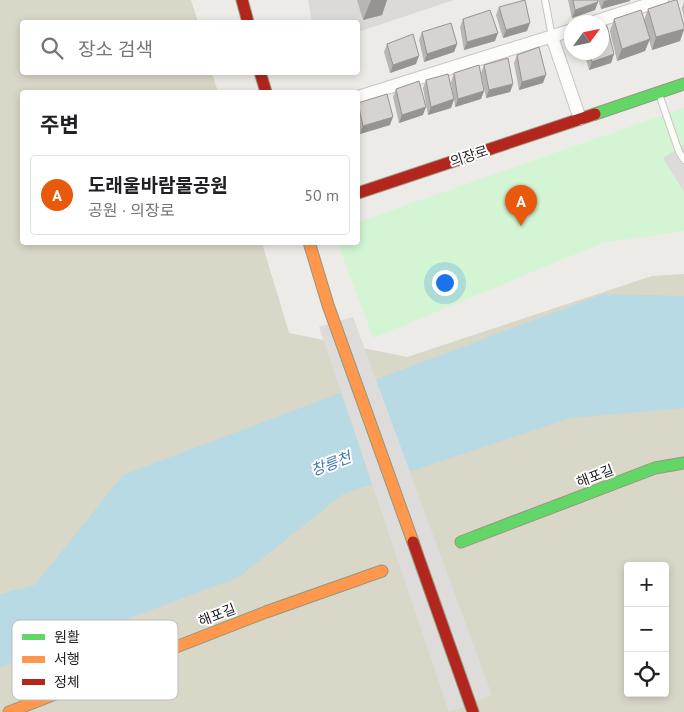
<!DOCTYPE html>
<html lang="ko">
<head>
<meta charset="utf-8">
<style>
	:root { --surface:#fff; --page:#f6f6f6; --text:#202124; --muted:#757577; --line:#e0e0e0; --accent:#ea580c }
	body { margin:0; font-family:"PT Sans","Noto Sans KR",sans-serif; background:var(--page); color:var(--text) }
	.controls { position:absolute; right:15px; bottom:15px; display:grid; overflow:hidden; border-radius:5px; box-shadow:0 2px 8px #0003 }
	.controls button { width:45px; height:45px; display:grid; place-items:center; padding:0; border:0; border-bottom:1px solid var(--line); background:var(--surface); color:var(--text); font:25px sans-serif }
	.compass { position:absolute; left:564px; top:15px; width:45px; height:45px; border-radius:50%; background:var(--surface); box-shadow:0 2px 8px #0003; rotate:57deg }
	.you { position:absolute; left:444px; top:282px; width:18px; height:18px; margin:-12px; border:4px solid #fff; border-radius:50%; background:#1a73e8; box-shadow:0 0 0 8px #1a73e833 }
	.badge { display:grid; place-items:center; width:32px; height:32px; border-radius:50%; background:var(--accent); color:#fff; font-size:16px; font-weight:700 }
	.pin { position:absolute; translate:-50% -41px; filter:drop-shadow(0 1px 2px #0008) }
	.pin::after { content:''; position:absolute; top:26px; width:18px; height:15px; background:inherit; clip-path:polygon(0 0,100% 0,50% 100%) }
	.list { margin:0; padding:0; list-style:none }
	h2 { display:flex; justify-content:space-between; align-items:center; height:65px; margin:0; padding:0 20px; font-size:21px }
	h2 small { font-size:16px; font-weight:400; color:var(--muted) }
	.list li { display:grid; grid-template-columns:32px 1fr auto; gap:15px; align-items:center; box-sizing:border-box; height:80px; margin:0 10px 10px; padding:0 10px; border:1px solid var(--line); border-radius:5px }
	.list b { display:block; font-size:19px; white-space:nowrap }
	.list p { margin:0; font-size:16px; white-space:nowrap; color:var(--muted) }
	.list em { font-size:16px; font-style:normal; color:var(--muted) }
	.icon { flex:none; width:28px; height:28px; fill:none; stroke:currentColor; stroke-width:2; stroke-linecap:round; stroke-linejoin:round }
	.map { position:relative; flex:none; width:684px; height:712px; overflow:hidden }
	.search { position:absolute; background:var(--surface); box-shadow:0 2px 8px #0003; left:20px; top:20px; width:340px; height:55px; display:flex; align-items:center; gap:12px; box-sizing:border-box; padding:0 18px; border-radius:5px; color:var(--muted); font-size:19px }
	.panel { position:absolute; background:var(--surface); box-shadow:0 2px 8px #0003; left:20px; top:90px; width:340px; height:155px; border-radius:5px }
	.map>svg:first-child { display:block }
</style>
</head>
<body>
<div class="map">
<svg width="684" height="712" viewBox="0 0 684 712">
	<rect width="100%" height="100%" fill="#edebe7"/>
	<path fill="#dcdad8" d="M308 0H454L358 32V22H312Z"/>
	<path fill="#d8d7c8" fill-rule="evenodd" d="M0 0H191L198 22H22V72L212 73 218 92H22V242L262 243 289 333 407 357 652 276 684 274V712H0ZM628 566H665V693H628Z"/>
	<path fill="#d3f5d3" d="M684 108V231L602 243 373 338 338 243 358 242V222Z"/>
	<path fill="#dcdbd9" d="M684 145V192L663 158Z"/>
	<path fill="#b7dae4" d="M603 294 684 296V408L571 418 343 494 239 577 0 667V594L35 585 123 475Z"/>
	<path fill="#dddcda" d="M353 317 492 695 449 712 319 327Z"/>
	<g fill="none" stroke-linecap="round" stroke-linejoin="round">
		<g stroke="#c6c5c3" stroke-width="8">
			<path id="lane" d="M545 0 552 37
				M659 94 679 152 684 160"/>
		</g>
		<g stroke="#c6c5c3" stroke-width="14">
			<path id="street" d="M594 22 662 0
				M552 37 580 119
				M358 97 572 30"/>
		</g>
		<g stroke="#96977e" stroke-width="13">
			<path id="fast" d="M595 114 684 84
				M461 542 655 468 684 463"/>
		</g>
		<g stroke="#96977e" stroke-width="13">
			<path id="slow" d="M309 242 328 305 413 542
				M9 712 266 612 382 571"/>
		</g>
		<g stroke="#96977e" stroke-width="13">
			<path id="jam" d="M242 0 248 22
				M260 72 266 92
				M358 193 595 114
				M413 542 473 712"/>
		</g>
		<use href="#lane" stroke="#fcfcfb" stroke-width="6"/>
		<use href="#street" stroke="#fcfcfb" stroke-width="12"/>
		<use href="#fast" stroke="#63d668" stroke-width="11"/>
		<use href="#slow" stroke="#ff974d" stroke-width="11"/>
		<use href="#jam" stroke="#b3261e" stroke-width="11"/>
	</g>
	<path fill="#b8b5b3" d="M357 0H387L382 15 363 20Z
		M568 0H597L598 2 595 10 572 18Z
		M598 0H630V1L601 9Z
		M684 2V18L682 8Z
		M499 7 527 31 503 38 496 15Z
		M648 9 684 26V30L680 41 652 50 649 40 645 51 617 61 610 31 614 19 644 20Z
		M463 19 495 41 464 50 460 27Z
		M422 32 457 44 454 52 424 62 419 40Z
		M387 44 416 64 390 73 384 52Z
		M584 52H602L614 54 611 63 589 70Z
		M517 55 543 83 519 90 514 63Z
		M484 65 513 84 510 92 486 98 481 73Z
		M454 73 484 91 481 99 455 107 454 99 451 108 428 115 423 88 426 80 454 99 451 82Z
		M396 89 423 115 399 123 393 97Z
		M358 103 390 125 360 134 358 124Z"/>
	<path fill="#969492" d="M371 0H387L382 15 363 20Z
		M608 0H630V1L601 9 604 1Z
		M598 2 595 10 572 18 575 10Z
		M530 23 527 31 503 38 506 30Z
		M684 29 680 41 652 50 656 37Z
		M498 33 495 41 464 50 467 42Z
		M650 39 645 51 617 61 622 49Z
		M457 44 454 52 424 62 427 54Z
		M614 54 611 63 589 70 592 62Z
		M419 56 416 64 390 73 393 65Z
		M546 75 543 83 519 90 522 82Z
		M513 84 510 92 486 98 489 90Z
		M484 91 481 99 455 107 458 99Z
		M454 99 451 108 428 115 431 107Z
		M426 107 423 115 399 123 402 115Z
		M393 117 390 125 360 134 363 126Z"/>
	<path fill="#d6d3d0" stroke="#969492" d="M525 0 530 23 506 30 499 7Z
		M573 0H597L598 2 575 10Z
		M675 0H677L684 26V29L656 37 648 9Z
		M490 10 498 33 467 42 463 19Z
		M641 10 650 39 622 49 614 19Z
		M451 23 457 44 427 54 422 32Z
		M607 26 614 54 592 62 589 52H602V27Z
		M413 34 419 56 393 65 387 44Z
		M539 47 546 75 522 82 517 55Z
		M508 58 513 84 489 90 484 65Z
		M479 65 484 91 458 99 454 73Z
		M448 74 454 99 431 107 426 80Z
		M419 81 426 107 402 115 396 89Z
		M387 94 393 117 363 126 358 103Z"/>
	<g text-anchor="middle" stroke-width="4" stroke-linejoin="round" paint-order="stroke">
		<g font-size="14" fill="#1f1f1f" stroke="#fff">
			<text transform="translate(469 156) rotate(-18)" y="5">의장로</text>
			<text transform="translate(595 476) rotate(-21)" y="5">해포길</text>
			<text transform="translate(217 615) rotate(-21)" y="5">해포길</text>
		</g>
		<g font-size="15" font-style="italic" fill="#4077af" stroke="#fff">
			<text transform="translate(331 464) rotate(-21)" y="5">창릉천</text>
		</g>
	</g>
	<rect x="12" y="620" width="166" height="80" rx="8" fill="#fff" stroke="#bcbcbc" stroke-width="1"/>
	<rect x="22" y="634" width="23" height="6" fill="#63d668"/>
	<rect x="22" y="656" width="23" height="7" fill="#ff974d"/>
	<rect x="22" y="679" width="23" height="6" fill="#b3261e"/>
	<g font-size="14" fill="#1f1f1f">
		<text x="54" y="642">원활</text>
		<text x="54" y="664">서행</text>
		<text x="54" y="687">정체</text>
	</g>
</svg>
<div class="controls">
<button>+</button>
<button>−</button>
<button><svg class="icon" aria-label="locate" viewBox="0 0 24 24"><circle cx="12" cy="12" r="6"/><path d="M12 2v4M12 18v4M2 12h4M18 12h4"/></svg></button>
</div>
<svg class="compass" viewBox="-18 -18 36 36"><path d="M0-13l5 13h-10z" fill="#e53935"/><path d="M0 13l5-13h-10z" fill="#757577"/></svg>
<div class="you"></div>
<div class="pin badge" style="left:521px;top:226px">A</div>
<div class="search"><svg class="icon" aria-label="search" viewBox="0 0 24 24"><circle cx="10" cy="10" r="6"/><path d="M15 15l6 6"/></svg>장소 검색</div>
<section class="panel">
<h2>주변<small></small></h2>
<ul class="list">
<li><span class="badge">A</span><div><b>도래울바람물공원</b><p>공원 · 의장로</p></div><em>50 m</em></li>
</ul>
</section>
</div>
</body>
</html>
